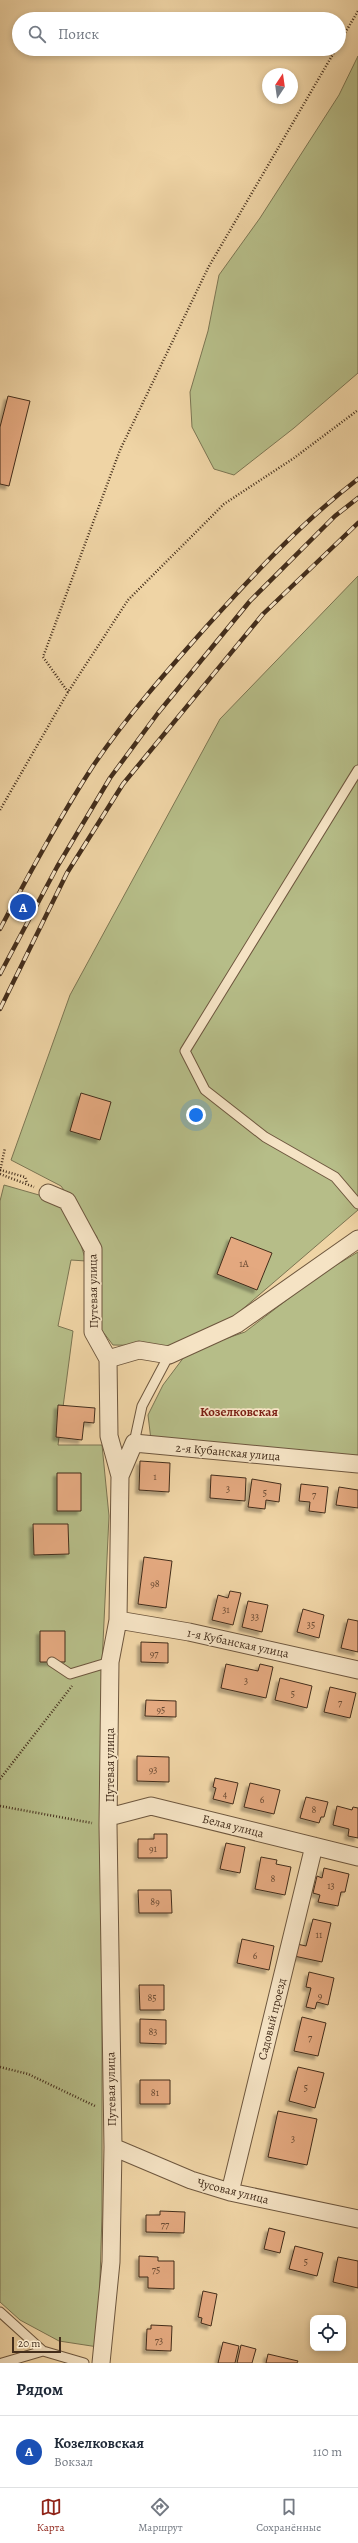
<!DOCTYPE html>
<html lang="ru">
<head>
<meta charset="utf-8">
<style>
	:root { --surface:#fff; --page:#f6f6f7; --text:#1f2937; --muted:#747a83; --line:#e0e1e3; --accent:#8f2418 }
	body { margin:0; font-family:Alegreya,serif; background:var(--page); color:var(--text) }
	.controls { position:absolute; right:12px; bottom:12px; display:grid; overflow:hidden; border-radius:8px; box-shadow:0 2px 6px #0003 }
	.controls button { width:36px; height:36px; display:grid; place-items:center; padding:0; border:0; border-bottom:1px solid var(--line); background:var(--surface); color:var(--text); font:20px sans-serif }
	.compass { position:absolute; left:262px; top:68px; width:36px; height:36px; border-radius:50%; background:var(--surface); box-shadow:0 2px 6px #0003; rotate:13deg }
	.scale { position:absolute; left:12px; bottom:10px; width:49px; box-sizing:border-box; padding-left:4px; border:2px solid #432d1b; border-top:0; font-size:11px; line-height:14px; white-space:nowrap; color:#432d1b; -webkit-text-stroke:3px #f5e3c4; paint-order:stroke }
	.you { position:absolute; left:196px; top:1115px; width:14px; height:14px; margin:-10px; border:3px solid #fff; border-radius:50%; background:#1a73e8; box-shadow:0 0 0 6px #1a73e833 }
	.badge { display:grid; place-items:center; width:26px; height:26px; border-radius:50%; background:var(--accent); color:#fff; font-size:13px; font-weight:700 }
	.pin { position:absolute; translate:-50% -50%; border:2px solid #fff; box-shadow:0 1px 4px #0006 }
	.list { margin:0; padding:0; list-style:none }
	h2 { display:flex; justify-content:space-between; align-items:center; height:52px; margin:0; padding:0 16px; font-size:17px }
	h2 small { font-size:13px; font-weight:400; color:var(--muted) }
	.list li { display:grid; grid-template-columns:26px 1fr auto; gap:12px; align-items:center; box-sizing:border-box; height:72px; padding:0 16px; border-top:1px solid var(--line) }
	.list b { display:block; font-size:15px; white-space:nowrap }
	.list p { margin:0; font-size:13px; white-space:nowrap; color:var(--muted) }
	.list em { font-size:13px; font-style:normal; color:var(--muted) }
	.icon { flex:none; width:22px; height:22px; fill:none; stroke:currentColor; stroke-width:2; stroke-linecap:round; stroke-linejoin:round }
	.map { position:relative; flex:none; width:358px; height:2363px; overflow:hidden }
	.search { position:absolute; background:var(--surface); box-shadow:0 2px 6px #0003; left:12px; right:12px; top:12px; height:44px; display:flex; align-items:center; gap:10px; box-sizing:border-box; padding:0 14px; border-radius:22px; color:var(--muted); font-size:15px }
	.sheet { height:124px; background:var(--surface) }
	nav { display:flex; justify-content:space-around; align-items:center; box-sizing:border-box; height:56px; border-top:1px solid var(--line); background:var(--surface); font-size:11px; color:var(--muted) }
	nav a { display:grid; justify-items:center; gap:2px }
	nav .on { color:var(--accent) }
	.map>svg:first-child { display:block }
</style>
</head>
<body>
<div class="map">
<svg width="358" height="2363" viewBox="0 0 358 2363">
	<defs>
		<filter id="shadow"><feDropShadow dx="-3.5" dy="3.5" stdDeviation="1" flood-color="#0004"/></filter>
	</defs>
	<rect width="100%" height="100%" fill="#efd4a5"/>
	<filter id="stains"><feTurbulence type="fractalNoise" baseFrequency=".005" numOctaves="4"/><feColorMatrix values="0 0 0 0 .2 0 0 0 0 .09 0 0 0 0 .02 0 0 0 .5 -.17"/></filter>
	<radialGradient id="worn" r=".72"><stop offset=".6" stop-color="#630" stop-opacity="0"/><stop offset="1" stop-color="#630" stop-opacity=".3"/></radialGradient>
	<path fill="#b6bd88" stroke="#7c7552" d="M358 56V373L294 428 234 475 214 469 192 427 190 392 208 331 219 275 260 218 339 95Z
		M358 576V1210L231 1319 169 1346 113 1345 100 1328 97 1237 61 1186 11 1160 70 995 220 719Z
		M4 1185 53 1199 74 1223 86 1261 71 1260 58 1326 73 1331 58 1445H102L109 1516 102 1664V2214L98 2347 59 2341 20 2320 0 2302V1201Z
		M358 1252V1457L151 1440 148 1415 163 1385 184 1357 216 1342 245 1332 318 1276Z"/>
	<path fill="#e4a980" stroke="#432d1b" filter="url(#shadow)" d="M8 396 30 401 9 486 0 484V427Z
		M81 1093 111 1102 100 1140 70 1131Z
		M231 1237 272 1253 257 1290 217 1274Z
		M58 1405 95 1408 94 1423 84 1422 82 1440 56 1437Z
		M140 1461 170 1463 169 1492 139 1490Z
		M57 1473H81V1511H57Z
		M211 1475 246 1478 245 1501 210 1498Z
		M252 1479 281 1484 279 1502 266 1500 265 1509 248 1507Z
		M301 1484 328 1487 325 1513 309 1511 310 1502 299 1501Z
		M339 1487 358 1490V1508L336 1505Z
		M33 1524H68L69 1554 34 1555Z
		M144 1557 172 1561 166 1608 138 1604Z
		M230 1591 241 1593 233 1625 212 1620 218 1595 228 1598Z
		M248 1601 268 1605 262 1632 242 1627Z
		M303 1609 324 1615 319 1638 297 1632Z
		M348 1619 358 1621V1652L341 1648Z
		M40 1631H65V1662H40Z
		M141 1642 168 1643V1663L141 1662Z
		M226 1664 258 1671 260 1664 273 1667 266 1698 221 1688Z
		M280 1678 312 1686 307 1708 275 1700Z
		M330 1687 356 1693 350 1718 324 1712Z
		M146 1700 176 1701V1717L145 1716Z
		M137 1756 169 1757V1782L137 1781Z
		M215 1778 238 1783 233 1804 213 1799 216 1788 213 1787Z
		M250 1783 280 1790 274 1814 244 1807Z
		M306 1797 328 1802 324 1817H321L319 1823 300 1818Z
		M337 1806 352 1810 353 1807 358 1808V1838L348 1836 349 1829 333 1825Z
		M154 1834H167V1858H138V1839H154Z
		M226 1843 245 1847 240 1873 220 1869Z
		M261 1857 277 1860 276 1864 291 1867 285 1895 255 1889Z
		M324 1868 349 1874 345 1892H341L338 1906 318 1902 320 1895 313 1893 317 1876 322 1878Z
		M138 1890H171L172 1913H139Z
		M313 1919 331 1923 322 1962 294 1956 297 1944 306 1946Z
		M242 1939 274 1946 269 1970 237 1963Z
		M309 1972 334 1978 328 2005 317 2002 315 2009 306 2007 311 1988 306 1987Z
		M139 1985H164V2010H140Z
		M302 2017 326 2023 318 2056 294 2051Z
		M140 2019 166 2020V2044L140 2043Z
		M298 2067 324 2073 315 2108 289 2101Z
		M140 2080H170V2104H140Z
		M278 2111 317 2119 307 2165 268 2157Z
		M160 2211 185 2212 184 2233 146 2232V2215H160Z
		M269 2228 285 2232 280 2253 264 2249Z
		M295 2246 323 2253 317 2276 289 2269Z
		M139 2256 158 2257V2261H174V2289L148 2288V2277H139Z
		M338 2257 358 2261V2288L333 2282Z
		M203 2291 217 2294 211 2326 201 2323 202 2318 198 2317Z
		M151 2325 172 2326 171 2351 146 2350 147 2329H151Z
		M223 2342 239 2346 235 2363H218Z
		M241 2345 256 2349 252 2363H237Z
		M268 2354 298 2361 297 2363H266Z"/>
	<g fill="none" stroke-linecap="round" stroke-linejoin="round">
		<g stroke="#6e573e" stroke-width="11">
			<path id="service" d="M358 770 185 1051 205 1090 265 1137 335 1177 358 1204
				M134 1443 142 1406 169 1355
				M52 1662 70 1674 110 1662
				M0 2312 43 2351
				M2 2363 43 2351 84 2363"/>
		</g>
		<g stroke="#6e573e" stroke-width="19">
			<path id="minor" d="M48 1193 67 1201 93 1249V1332L108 1359 109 1436 120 1476 118 1620 110 1662 108 1825 113 2147 111 2262 101 2363
				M108 1359 139 1350 169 1355 237 1324 358 1239
				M120 1476 134 1443 358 1464
				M118 1620 189 1632 358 1670
				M109 1817 151 1806 358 1857
				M113 2147 191 2180 230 2192 358 2219
				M230 2192 314 1846"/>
		</g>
		<path stroke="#432d1b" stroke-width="2.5" stroke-dasharray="1 2" stroke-linecap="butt" d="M339 43 358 11
			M68 692 43 657 120 450 208 268 336 49
			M0 810 68 692 128 600 224 504 294 458 358 410
			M0 1170 25 1177 27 1183
			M0 1171 5 1148
			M0 1174 34 1187
			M0 1779 72 1686
			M0 1806 92 1823
			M0 2067 28 2074 95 2106"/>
		<use href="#service" stroke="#f5e3c4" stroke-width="9"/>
		<use href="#minor" stroke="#f5e3c4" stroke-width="17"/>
		<g stroke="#432d1b" stroke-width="4.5">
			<path id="rail" d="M0 929C29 874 59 818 93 766 127 716 167 671 207 626 254 574 302 522 358 479
				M0 974 57 867 110 778 158 713 250 601 335 516 358 498
				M0 1009 67 873 123 784 263 614 358 523"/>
		</g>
		<use href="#rail" stroke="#f5e3c4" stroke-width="3" stroke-dasharray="9" stroke-linecap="butt"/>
	</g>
	<g text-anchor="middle" stroke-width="3.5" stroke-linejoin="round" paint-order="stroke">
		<g font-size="10" fill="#6b4c34">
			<text x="244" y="1267">1А</text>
			<text x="155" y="1480">1</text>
			<text x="228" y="1492">3</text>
			<text x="265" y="1496">5</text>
			<text x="314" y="1498">7</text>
			<text x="155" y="1587">98</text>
			<text x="226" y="1613">31</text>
			<text x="255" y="1620">33</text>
			<text x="311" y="1628">35</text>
			<text x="154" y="1657">97</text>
			<text x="246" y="1684">3</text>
			<text x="293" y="1697">5</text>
			<text x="340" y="1706">7</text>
			<text x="161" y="1713">95</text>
			<text x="153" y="1773">93</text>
			<text x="225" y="1798">4</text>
			<text x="262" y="1803">6</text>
			<text x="314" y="1813">8</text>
			<text x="153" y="1852">91</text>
			<text x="273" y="1882">8</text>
			<text x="331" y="1889">13</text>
			<text x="155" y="1905">89</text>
			<text x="319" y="1938">11</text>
			<text x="255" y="1959">6</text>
			<text x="320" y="1999">9</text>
			<text x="152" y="2001">85</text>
			<text x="153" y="2035">83</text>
			<text x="310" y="2041">7</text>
			<text x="306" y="2091">5</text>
			<text x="155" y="2096">81</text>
			<text x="293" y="2142">3</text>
			<text x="165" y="2228">77</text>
			<text x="306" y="2265">5</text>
			<text x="156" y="2273">75</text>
			<text x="159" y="2344">73</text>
		</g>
		<g font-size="12" fill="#432d1b" stroke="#f5e3c4">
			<text transform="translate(93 1291) rotate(-91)" y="4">Путевая улица</text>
			<text transform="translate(228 1452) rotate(5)" y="4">2-я Кубанская улица</text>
			<text transform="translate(238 1643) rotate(12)" y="4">1-я Кубанская улица</text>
			<text transform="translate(110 1765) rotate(-90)" y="4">Путевая улица</text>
			<text transform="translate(233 1826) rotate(14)" y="4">Белая улица</text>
			<text transform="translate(272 2019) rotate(-76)" y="4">Садовый проезд</text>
			<text transform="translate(111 2089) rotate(-91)" y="4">Путевая улица</text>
			<text transform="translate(233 2191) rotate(14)" y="4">Чусовая улица</text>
		</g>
		<g font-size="13" font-weight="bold" fill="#7a1f14" stroke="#f5e3c4">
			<text x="239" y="1416">Козелковская</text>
		</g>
	</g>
	<rect width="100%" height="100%" filter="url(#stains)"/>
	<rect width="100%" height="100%" fill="url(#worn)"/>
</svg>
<div class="controls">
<button><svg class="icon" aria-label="locate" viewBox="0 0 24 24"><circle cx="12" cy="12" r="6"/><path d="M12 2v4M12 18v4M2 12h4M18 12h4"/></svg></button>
</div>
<svg class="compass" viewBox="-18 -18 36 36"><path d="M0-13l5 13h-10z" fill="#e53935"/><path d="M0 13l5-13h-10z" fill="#747a83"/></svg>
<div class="scale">20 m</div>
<div class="you"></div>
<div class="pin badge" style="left:23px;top:907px;background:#1a4fb4">A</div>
<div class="search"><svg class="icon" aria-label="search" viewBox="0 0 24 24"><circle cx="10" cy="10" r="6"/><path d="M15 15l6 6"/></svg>Поиск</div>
</div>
<section class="sheet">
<h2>Рядом<small></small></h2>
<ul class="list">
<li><span class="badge" style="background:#1a4fb4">A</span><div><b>Козелковская</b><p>Вокзал</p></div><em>110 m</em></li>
</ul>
</section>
<nav>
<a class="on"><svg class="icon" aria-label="map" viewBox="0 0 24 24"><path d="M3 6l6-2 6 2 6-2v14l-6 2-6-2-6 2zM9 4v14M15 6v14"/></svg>Карта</a>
<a><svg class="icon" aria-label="directions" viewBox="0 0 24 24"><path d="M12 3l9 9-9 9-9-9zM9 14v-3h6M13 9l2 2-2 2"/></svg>Маршрут</a>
<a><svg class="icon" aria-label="saved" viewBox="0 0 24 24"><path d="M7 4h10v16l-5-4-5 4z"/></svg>Сохранённые</a>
</nav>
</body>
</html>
